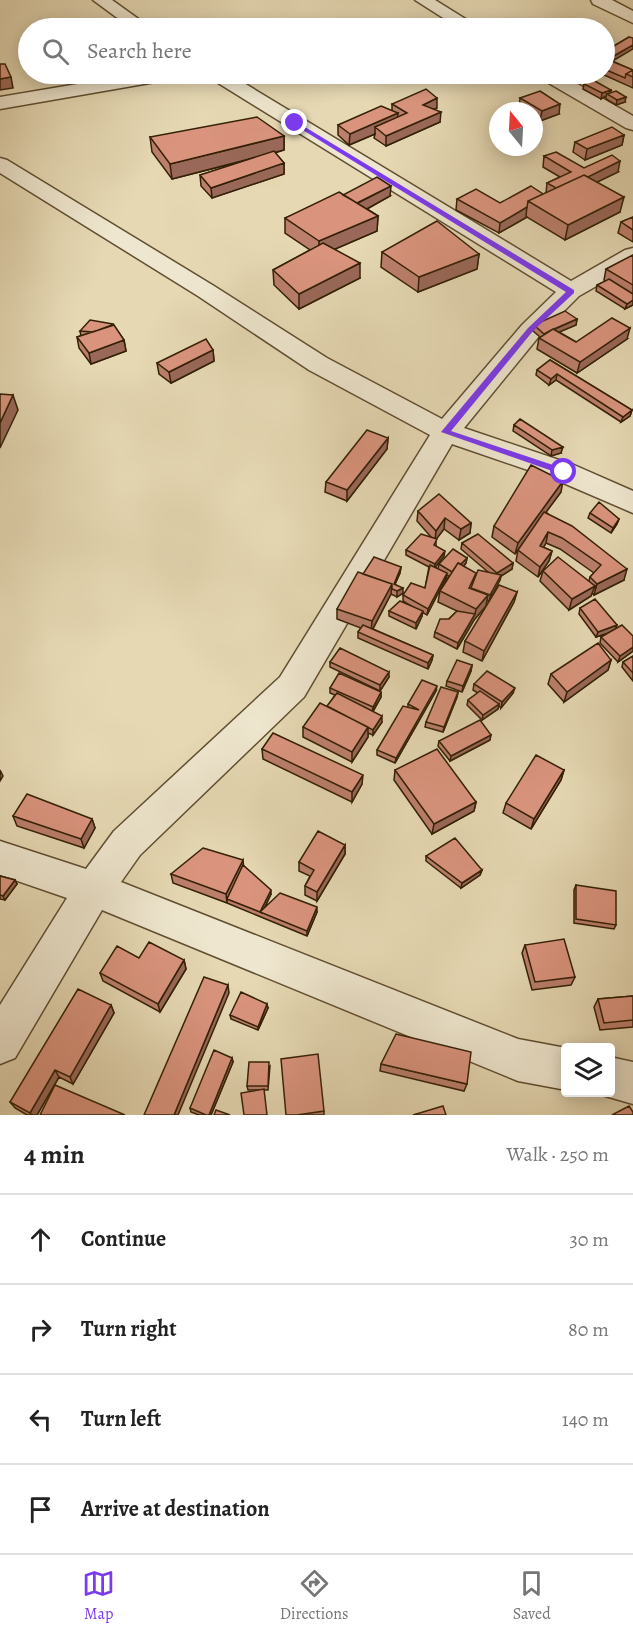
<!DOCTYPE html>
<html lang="en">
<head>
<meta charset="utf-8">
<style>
	:root { --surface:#fff; --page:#f2f2f2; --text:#222; --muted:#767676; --line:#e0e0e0; --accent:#7c3aed }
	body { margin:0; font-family:Alegreya,serif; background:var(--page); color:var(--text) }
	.controls { position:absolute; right:18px; bottom:18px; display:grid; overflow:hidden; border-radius:6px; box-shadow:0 3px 15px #0003 }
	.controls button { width:54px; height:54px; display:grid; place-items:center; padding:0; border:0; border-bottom:2px solid var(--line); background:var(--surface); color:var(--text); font:30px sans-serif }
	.compass { position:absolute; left:489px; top:102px; width:54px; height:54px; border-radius:50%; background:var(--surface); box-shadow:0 3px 15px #0003; rotate:342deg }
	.stop { position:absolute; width:18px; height:18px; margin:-14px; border:4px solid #7c3aed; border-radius:50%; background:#fff }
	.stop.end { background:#7c3aed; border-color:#fff; box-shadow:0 2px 6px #0008 }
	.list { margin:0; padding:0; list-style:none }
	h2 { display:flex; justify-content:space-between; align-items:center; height:78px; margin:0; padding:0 24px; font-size:26px }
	h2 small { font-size:20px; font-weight:400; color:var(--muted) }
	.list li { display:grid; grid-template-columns:39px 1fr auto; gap:18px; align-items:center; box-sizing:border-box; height:90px; padding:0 24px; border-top:2px solid var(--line) }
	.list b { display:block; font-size:22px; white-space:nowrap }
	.list em { font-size:20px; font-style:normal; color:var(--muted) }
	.icon { flex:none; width:33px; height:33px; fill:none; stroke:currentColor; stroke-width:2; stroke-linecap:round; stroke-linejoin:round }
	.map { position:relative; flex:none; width:633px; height:1115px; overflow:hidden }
	.search { position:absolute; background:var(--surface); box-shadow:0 3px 15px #0003; left:18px; right:18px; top:18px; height:66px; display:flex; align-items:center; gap:15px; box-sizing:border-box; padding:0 21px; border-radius:33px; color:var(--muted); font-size:22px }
	.sheet { height:438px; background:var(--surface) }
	nav { display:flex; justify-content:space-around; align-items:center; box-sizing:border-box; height:84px; border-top:2px solid var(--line); background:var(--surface); font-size:16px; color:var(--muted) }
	nav a { display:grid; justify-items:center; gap:3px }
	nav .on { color:var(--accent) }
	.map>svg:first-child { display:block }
</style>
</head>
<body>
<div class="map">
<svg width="633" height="1115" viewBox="0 0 633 1115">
	<rect width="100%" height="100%" fill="#e5d8b3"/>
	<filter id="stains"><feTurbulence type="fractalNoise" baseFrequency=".00333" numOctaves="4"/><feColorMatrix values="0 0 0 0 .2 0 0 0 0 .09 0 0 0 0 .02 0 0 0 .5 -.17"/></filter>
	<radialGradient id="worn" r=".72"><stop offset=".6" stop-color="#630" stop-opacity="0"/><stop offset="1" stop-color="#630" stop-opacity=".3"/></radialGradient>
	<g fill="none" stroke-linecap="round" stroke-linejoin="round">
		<g stroke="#604e31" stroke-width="3">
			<path id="minor" d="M93 0H112L151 28H131Z
				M415 0H435L480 28H459Z
				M591 0H612L633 11V23L593 4Z
				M137 74H176L174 78 167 80 0 109V97Z
				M208 74H229L571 281 625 250 633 248V265L579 296 540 335 464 428 574 465 633 491V513L554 479 452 444 304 697 140 855 121 882 518 1039 566 1048V1090L518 1081 102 910 15 1058 0 1064V1005L67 898 0 875V841L86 869 114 831 280 677 430 435 309 370 198 296 0 173V158L7 160 214 286 327 358 442 419 522 325 556 292 210 78Z
				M538 74H560L633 116V130L626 128 540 78Z
				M610 1057 633 1062V1104L595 1093 610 1092Z"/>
		</g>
		<use href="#minor" fill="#eee6ce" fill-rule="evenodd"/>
	</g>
	<path fill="#bb7f6c" stroke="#342006" stroke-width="1.5" d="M629 37 612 61 633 70V88L602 74H604V52Z
		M584 84 611 90 610 93 625 102 616 105 606 99V96L601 99 583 89Z
		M520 98 559 114 540 121 534 117V111H524L519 108Z
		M392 104 437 108 434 109 440 122 386 146 374 138 375 134 349 145 338 135V125L392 111Z
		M624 135 622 145 585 160 573 152 575 142Z
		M284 136V150L275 153 284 163V174L212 198 201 186 200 175 252 159 172 179 152 152 150 137Z
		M544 156 584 168 618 172 597 182 620 212 565 240 527 217 499 233 456 210 457 199 500 203 543 194 546 193 547 183 560 177 543 167Z
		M343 195 390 196 367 209 378 216 377 231 335 249 360 278 299 309 274 285 273 270 310 250 285 233V218Z
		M633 217V242L618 233 621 222Z
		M382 252 479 254 477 269 418 292 381 267Z
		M633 255V305L625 309 596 291 597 285 606 281 604 280 606 269Z
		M577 319 576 325 559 332 576 342 627 339 577 373 537 349 539 338 540 337 533 331 534 325Z
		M113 325 124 340 126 351 91 364 79 348 77 337 81 336 80 331Z
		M213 350 214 361 171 383 159 374 157 363Z
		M550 360 632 410 630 416 621 422 556 380 549 385 536 375 537 370Z
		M514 425 561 453 551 456 513 431Z
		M388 438 387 449 347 501 325 492 326 482Z
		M561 492 546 512 624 580 594 595 592 593 591 596 569 610 540 581 543 571 589 581 590 577 594 573 560 549 546 543 543 547 552 551 549 561 538 577 516 561 518 550 521 546 515 554 492 537 494 526Z
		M418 511 471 523 470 533 459 540 444 529 436 539V546L444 556 435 567 438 569 439 564 467 558 466 563 464 566 475 578 488 572 461 549 462 543 513 563 512 569 501 576 500 580 489 601 487 600 486 606 474 620 457 649 434 637 435 632 457 611 438 602 440 591 449 576 447 575 446 578 427 615 422 612V616L416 629 389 616V611L413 607 403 601V595L425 588 429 567 406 555V550L431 537 417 521Z
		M590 513 619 519 617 524 611 533 588 518Z
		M401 567 400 573 395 584 403 593 397 597 391 594 373 629 433 655 432 660 428 669 358 638V632L361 628 337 619V609L363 574Z
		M517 592 514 602 482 661 463 652 465 641Z
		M580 608 617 625 615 629 633 636V651L618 662 600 643 601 637 610 632 596 637 579 614Z
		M633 656V681L622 667 623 662Z
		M611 660 608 670 564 702 548 684 551 674Z
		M330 662 389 677 380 691 330 667Z
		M472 665 471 671 462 692 446 686 447 681Z
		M474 684 513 693 501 708 499 706 498 709 482 720 467 705 468 700 478 693 473 690Z
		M330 688 381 692V697L373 712 382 722 373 735 368 733V737L352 762 303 737V727L327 707 335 695 330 693Z
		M436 691 395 763 377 755V750L408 707V704Z
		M458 692 457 697 443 732 425 727 426 722Z
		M490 740 450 761 438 746 439 741Z
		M262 749 362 784 352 802 263 759Z
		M395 770 476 802 474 811 432 834 394 780Z
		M564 770 561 780 531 829 503 813 506 803Z
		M13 816 92 819 95 828 84 848 17 826Z
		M345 845V854L317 901 305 895V886L310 876 299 871V862Z
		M426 856 482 870 480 875 461 888 426 861Z
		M243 865 271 894 265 907 317 912 307 936 227 903 173 883 171 874Z
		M0 876 15 880 17 884 5 900 0 899Z
		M576 885 616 925 614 929 574 923V890Z
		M525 945 575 977 571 985 532 990 522 953Z
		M139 958 184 960 186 969 160 1012 103 981 100 973Z
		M633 996V1027L600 1030 594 1007 598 999Z
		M111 1005 114 1013 73 1084 59 1077 37 1115H27L15 1108 10 1102Z
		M268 1008 258 1030 231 1019 230 1015Z
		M232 1058 233 1062 211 1115H199L191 1112 190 1108Z
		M381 1064 467 1084 464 1091 380 1071Z
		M270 1066 268 1090H248L247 1086Z
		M324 1111V1115H286Z"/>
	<path fill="#996858" stroke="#342006" stroke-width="1.5" d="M633 45V49L611 62 612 57Z
		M11 77 13 88 0 90V79Z
		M611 90 610 95 607 94 606 96 601 99 602 93Z
		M626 97 625 102 616 105 617 100Z
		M437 98V108L422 115 423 105Z
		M560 104 559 114 540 121 542 111Z
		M441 112 440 122 386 146V136Z
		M398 113 397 123 375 127V134L349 145 350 134Z
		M624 135 622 145 585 160 587 149Z
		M284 136V150L172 179 170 164Z
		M620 161 618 172 558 201 560 190Z
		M284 163V174L212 198 211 188Z
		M391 186 390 196 356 215V204Z
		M624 197 620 212 565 240 568 225Z
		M527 207 526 216 527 217 499 233 500 223Z
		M378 216 377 231 319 256V241Z
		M479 254 477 269 418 292 419 277Z
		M360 263V278L299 309V294Z
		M633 300V305L625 309 627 304Z
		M577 319 576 325 543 339 544 334Z
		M630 328 627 339 577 373 580 362Z
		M124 340 126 351 91 364 89 353Z
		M213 350 214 361 171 383 169 372Z
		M557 374 556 380 549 385 551 379Z
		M13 395 18 410 0 448V423Z
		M632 410 630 416 621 422 623 417Z
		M388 438 387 449 347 501V490Z
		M563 447 561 453 551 456 552 450Z
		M563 481 561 492 515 554 518 543Z
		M445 518 444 529 435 541 436 531Z
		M619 519 617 524 611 533 613 528Z
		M471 523 470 533 459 540 461 529Z
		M548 532 546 543 538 557 540 546Z
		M445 551 444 556 434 569 435 564Z
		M552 551 549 561 538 577 540 567Z
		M467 558 466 563 452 578 453 572Z
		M513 563 512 569 501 576 500 580 489 601 497 573Z
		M401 567 400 573 393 589 394 584Z
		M627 569 624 580 594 595 597 584Z
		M447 573 446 578 427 615 428 609Z
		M392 584 391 594 371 632 372 621Z
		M595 586 591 596 569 610 572 599Z
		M403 588V593L397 597V591Z
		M517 592 514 602 482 661 484 651Z
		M488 595 486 606 474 620 457 649 458 643 475 614 476 609Z
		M423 611 422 616 416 629V623Z
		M617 625 615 631 596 637 598 632Z
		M633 647V651L618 662 620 656Z
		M433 655 432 660 428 669V663Z
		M611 660 608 670 564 702 567 692Z
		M472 665 471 671 462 692 463 686Z
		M389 672V677L380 691V685Z
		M437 686 436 691 395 763 396 758Z
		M515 688 513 693 501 708 502 702Z
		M381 692V697L372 712 373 707Z
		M458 692 457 697 443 732 444 727Z
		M499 704 498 709 482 720 483 715Z
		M382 716V722L373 735V730Z
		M368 727V737L352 762V752Z
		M491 735 490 740 450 761 451 756Z
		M0 770 3 776 0 781Z
		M564 770 561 780 531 829 534 819Z
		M363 775 362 784 352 802V792Z
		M476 802 474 811 432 834 434 824Z
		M92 819 95 828 84 848 81 839Z
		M345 845V854L317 901V892Z
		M243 860 244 870 227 899V903L226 894Z
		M482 870 480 875 461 888 462 883Z
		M15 880 17 884 5 900 3 896Z
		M271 890V894L262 913 260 912Z
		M317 907V912L307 936V931Z
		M184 960 186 969 160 1012 158 1004Z
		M228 985 229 993 178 1115H174Z
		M267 1004 268 1008 258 1030V1027Z
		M111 1005 114 1013 73 1084 70 1077Z
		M232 1058 233 1062 211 1115H209Z
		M55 1070 59 1077 37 1115H32L30 1113Z"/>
	<path fill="#da947e" stroke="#342006" stroke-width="1.5" d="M629 37 633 38V45L612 57 604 53V52Z
		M604 58 633 70 626 74 625 78 604 69Z
		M0 64H5L11 77 0 79Z
		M633 70V77L626 74Z
		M593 80 611 90 602 93 584 84Z
		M426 89 437 98 423 105 441 112 386 136 375 127 407 113 392 104Z
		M540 91 560 104 542 111 520 98Z
		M616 91 626 97 617 100 607 94Z
		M381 106 398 113 350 134 338 125Z
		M257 117 284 136 170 164 150 137Z
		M612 127 624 135 587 149 575 142Z
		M274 151 284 163 211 188 200 175Z
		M556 152 584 168 612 155 620 161 588 177 584 175 556 188 547 183 571 172 544 156Z
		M584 175 624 197 568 225 528 201Z
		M377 177 391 186 357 203 343 195Z
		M531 186 543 194 528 201 527 207 500 223 457 199 476 189 500 203Z
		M339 192 378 216 319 241 285 218Z
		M633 217V230L621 222Z
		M437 221 479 254 419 277 382 252Z
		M323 243 360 263 299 294 273 270Z
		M633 255V285L606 269Z
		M609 279 633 294V300L627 304 597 285Z
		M565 311 577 319 554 329H553L544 334 534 325Z
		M612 318 630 328 580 362 539 338 553 329 576 342Z
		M90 320 113 324 112 325 93 332 80 331Z
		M114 325 124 340 89 353 77 337Z
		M206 339 213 350 169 372 157 363Z
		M550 360 632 410 623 417 557 374 551 379 537 370Z
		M0 394 13 395 0 423Z
		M520 419 563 447 552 450 514 425Z
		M367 430 388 438 347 490 326 482Z
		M531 465 563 481 518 543 494 526Z
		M439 494 471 523 461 529 445 518 436 531 418 511Z
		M599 502 619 519 613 528 590 513Z
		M544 512 572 526 627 569 597 584 590 577 601 565 562 538 548 532 540 546 552 551 540 567 518 550Z
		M421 534 437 539 434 545 445 551 435 564 406 550Z
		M478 534 513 563 497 573 462 543Z
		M453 549 467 558 461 564 458 563 452 572 439 564Z
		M374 557 401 567 394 584 403 588 397 591 392 589V584L363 574Z
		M558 557 595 586 572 599 543 571Z
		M458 563 476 573 469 588 488 595 476 609 440 591Z
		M430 565 447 573 428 609 403 595 411 583 425 588Z
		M478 570 501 575 490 595 471 588Z
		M358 572 392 584 372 621 337 609Z
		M499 585 517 592 484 651 465 641Z
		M595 599 617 625 598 632 580 608Z
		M400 601 423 611 416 623 389 611Z
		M457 611 475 614 458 643 435 632 440 619H449Z
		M363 625 433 655 428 663 358 632Z
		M622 625 633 636V647L620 656 601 637Z
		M598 643 611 660 567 692 551 674Z
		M340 648 389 672 380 685 330 662Z
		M633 656V673L623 662Z
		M457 660 472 665 463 686 447 681Z
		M487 671 515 688 502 702 474 684Z
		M339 673 381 692 373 707 330 688Z
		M422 680 437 686 396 758 377 750 403 706 419 710 408 704Z
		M441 687 458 692 444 727 426 722Z
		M480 691 499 704 483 715 468 700Z
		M337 693 382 716 373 730 327 706Z
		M320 703 368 727 352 752 303 727Z
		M480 720 491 735 451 756 439 741Z
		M273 733 363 775 352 792 262 749Z
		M437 749 476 802 434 824 395 770Z
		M536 755 564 770 534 819 506 803Z
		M27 794 92 819 81 839 13 816Z
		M318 831 345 845 317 892 305 886 314 870 299 862Z
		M455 838 482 870 462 883 426 856Z
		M203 848 243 860 226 894 171 874Z
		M243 865 271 890 260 912 227 899Z
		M0 876 15 880 3 896 0 895Z
		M576 885 616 891V925L576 919Z
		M280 893 317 907 307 931 260 912Z
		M564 939 575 977 535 982 525 945Z
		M149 942 184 960 158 1004 100 973 117 946 139 958Z
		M204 977 228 985 174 1115H144Z
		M78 989 111 1005 70 1077 55 1070 30 1113 10 1102Z
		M241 992 267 1004 258 1027 230 1015Z
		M633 996V1020L604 1023 598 999Z
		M396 1034 471 1052 467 1084 381 1064Z
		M214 1050 232 1058 209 1115H206L190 1108Z
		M318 1054 324 1111 297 1115H286L281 1059Z
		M249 1062H269L268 1086H247Z
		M55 1085 125 1115H40Z
		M264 1089 267 1115H244L241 1093Z
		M443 1106 446 1115H413Z
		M629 1106 633 1112V1115H612Z
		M216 1110 230 1115H214Z"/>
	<path fill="#7c3aed" d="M295 121 574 290V293L533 331 451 431 568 470V474H561L441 432 528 328 566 292 293 124Z"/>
	<rect width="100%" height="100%" filter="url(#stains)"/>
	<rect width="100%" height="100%" fill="url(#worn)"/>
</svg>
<div class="controls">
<button><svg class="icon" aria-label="layers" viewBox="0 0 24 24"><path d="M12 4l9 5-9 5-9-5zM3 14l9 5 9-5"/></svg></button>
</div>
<svg class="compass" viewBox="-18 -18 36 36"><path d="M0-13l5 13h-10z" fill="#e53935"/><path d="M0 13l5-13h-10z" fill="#767676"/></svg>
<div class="stop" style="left:564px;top:472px"></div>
<div class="stop end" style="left:295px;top:123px"></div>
<div class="search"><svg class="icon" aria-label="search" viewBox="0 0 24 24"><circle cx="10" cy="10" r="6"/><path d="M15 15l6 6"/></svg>Search here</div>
</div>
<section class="sheet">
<h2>4 min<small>Walk · 250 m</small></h2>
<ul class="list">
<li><svg class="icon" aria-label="ahead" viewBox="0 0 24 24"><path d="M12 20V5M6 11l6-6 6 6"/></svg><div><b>Continue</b></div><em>30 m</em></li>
<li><svg class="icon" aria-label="right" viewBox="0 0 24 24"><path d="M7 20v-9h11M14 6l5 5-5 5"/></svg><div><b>Turn right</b></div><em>80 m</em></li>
<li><svg class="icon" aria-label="left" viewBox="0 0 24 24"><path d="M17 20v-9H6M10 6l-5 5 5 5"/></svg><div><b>Turn left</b></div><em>140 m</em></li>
<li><svg class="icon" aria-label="arrive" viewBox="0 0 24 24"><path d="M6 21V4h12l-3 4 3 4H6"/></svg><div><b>Arrive at destination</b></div></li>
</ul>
</section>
<nav>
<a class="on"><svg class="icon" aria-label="map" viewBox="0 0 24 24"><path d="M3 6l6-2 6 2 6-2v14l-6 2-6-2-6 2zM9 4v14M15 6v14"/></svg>Map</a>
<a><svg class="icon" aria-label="directions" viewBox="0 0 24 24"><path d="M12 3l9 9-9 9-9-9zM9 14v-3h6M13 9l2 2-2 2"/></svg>Directions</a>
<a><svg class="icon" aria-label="saved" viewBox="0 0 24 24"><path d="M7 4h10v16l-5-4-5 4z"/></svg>Saved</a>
</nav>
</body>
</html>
